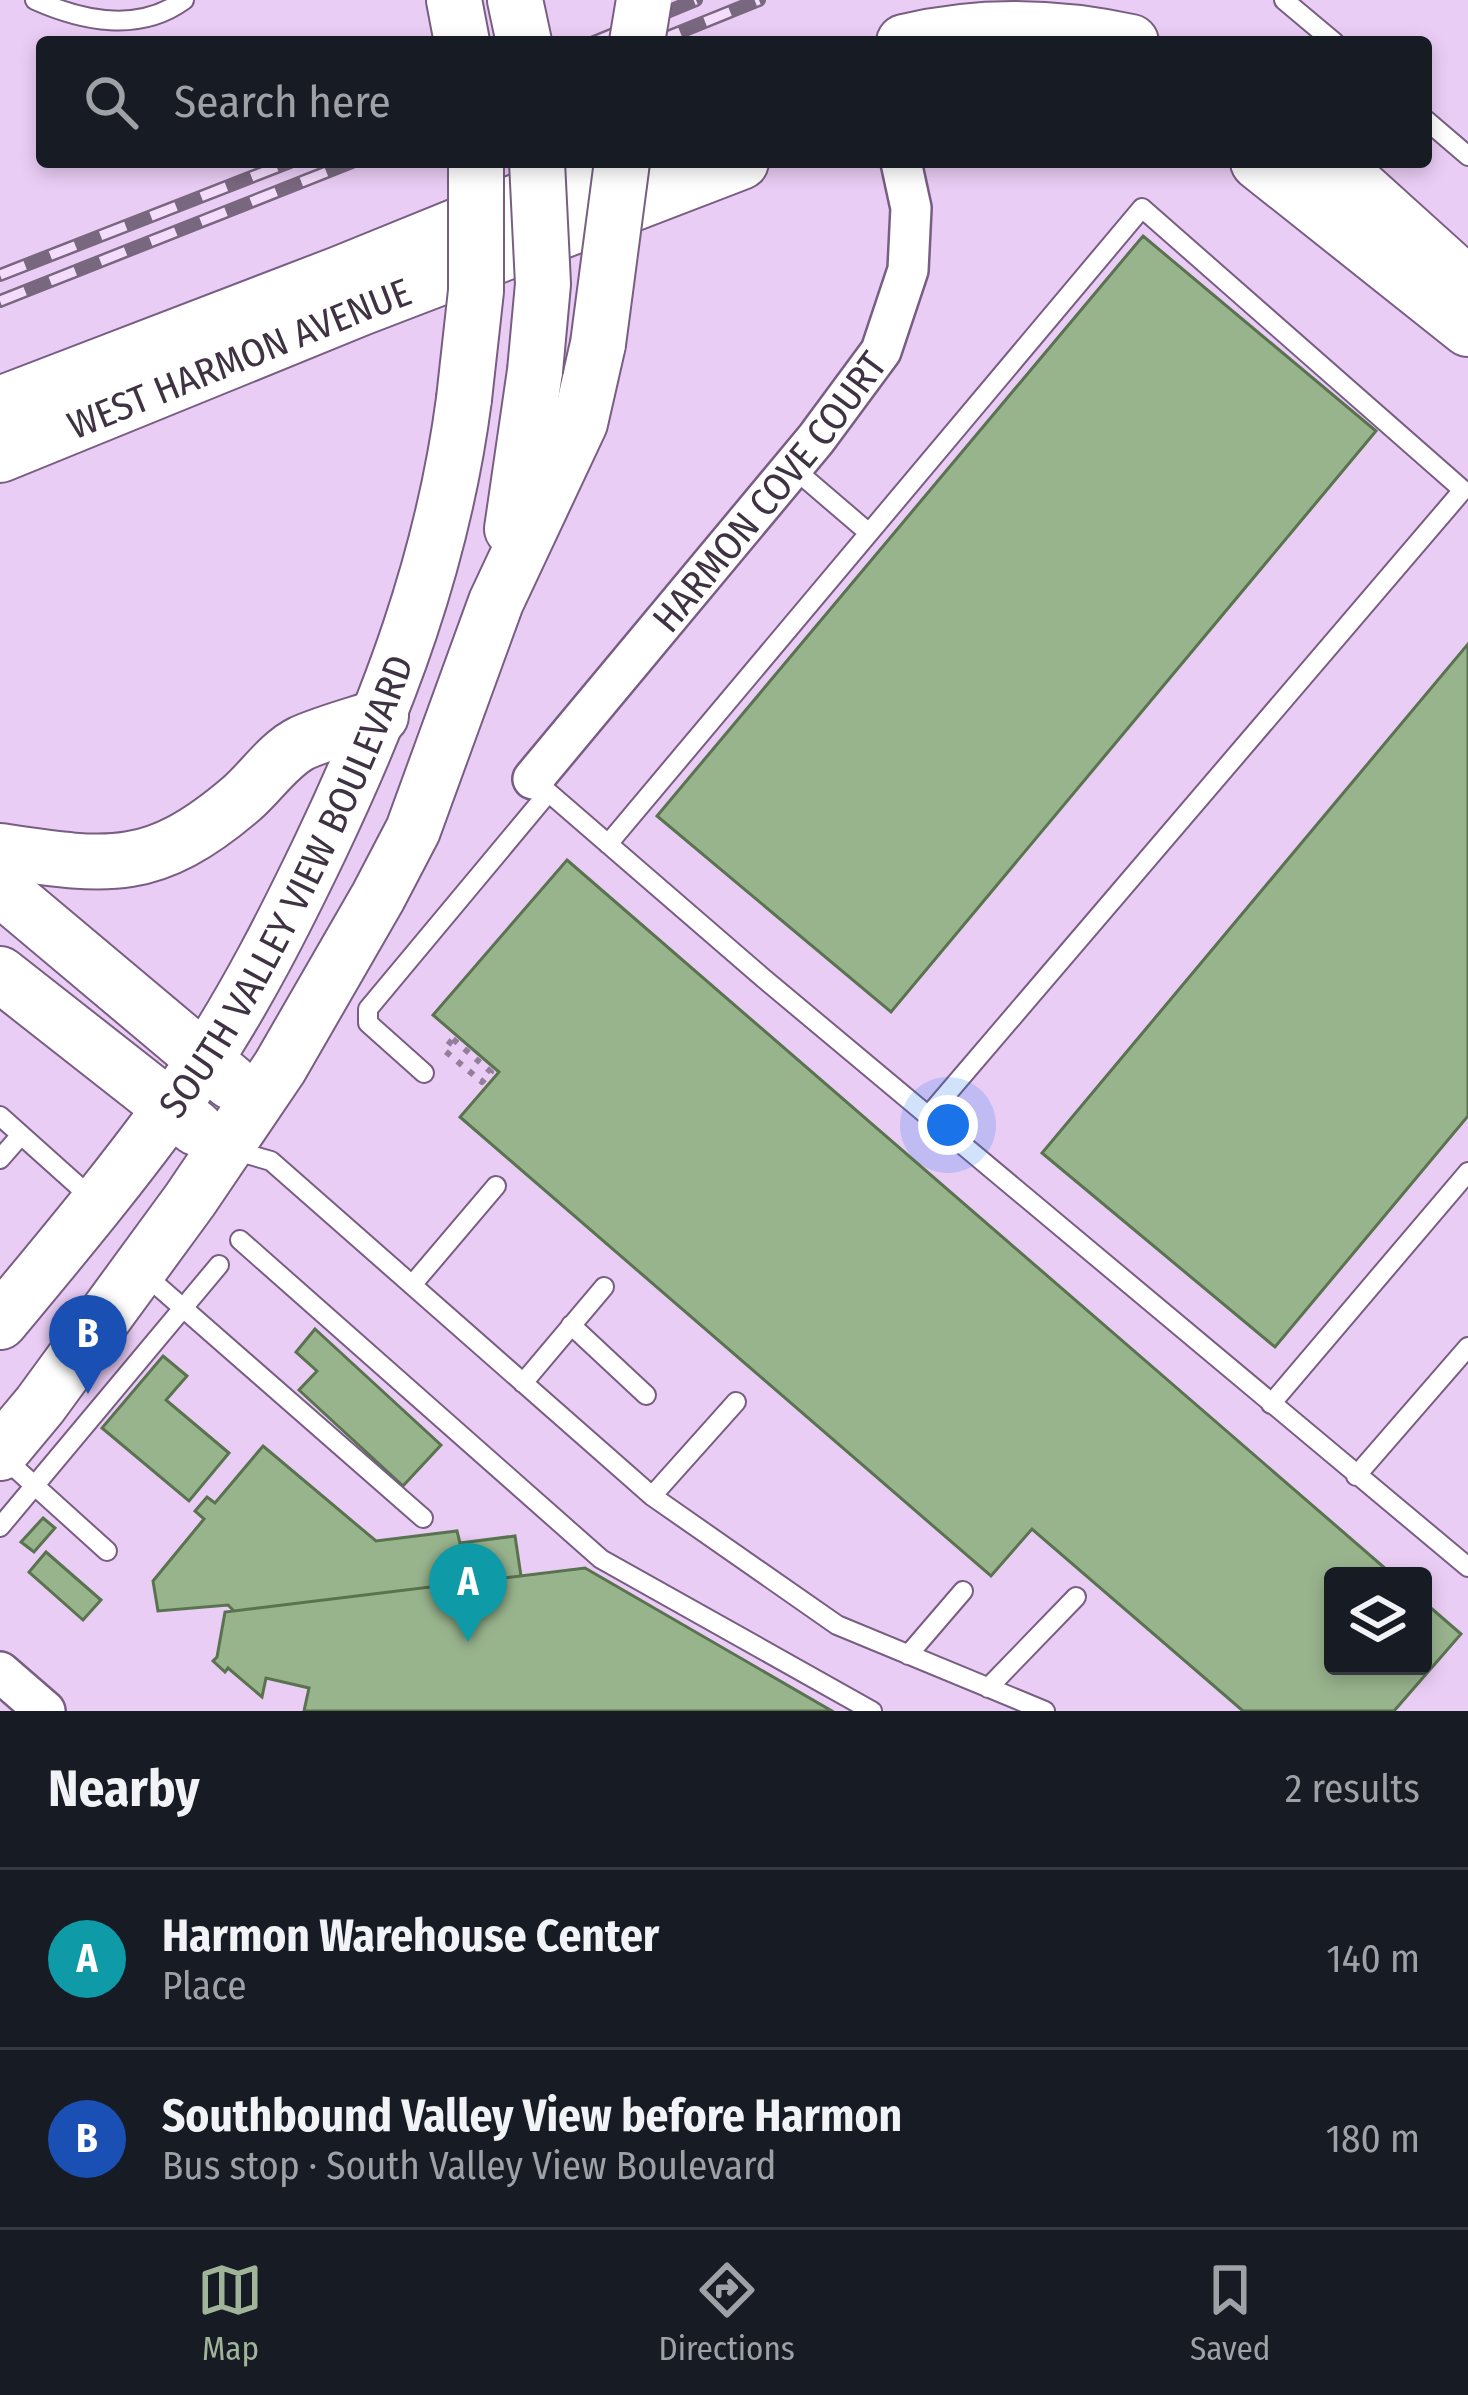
<!DOCTYPE html>
<html lang="en">
<head>
<meta charset="utf-8">
<style>
	:root { --surface:#171b24; --page:#20242c; --text:#f1f3f6; --muted:#9ea1a6; --line:#363941; --accent:#9fb498 }
	body { margin:0; font-family:"Fira Sans Condensed",sans-serif; background:var(--page); color:var(--text) }
	.controls { position:absolute; right:36px; bottom:36px; display:grid; overflow:hidden; border-radius:12px; box-shadow:0 6px 18px #0003 }
	.controls button { width:108px; height:108px; display:grid; place-items:center; padding:0; border:0; border-bottom:3px solid var(--line); background:var(--surface); color:var(--text); font:60px sans-serif }
	.you { position:absolute; left:948px; top:1125px; width:42px; height:42px; margin:-30px; border:9px solid #fff; border-radius:50%; background:#1a73e8; box-shadow:0 0 0 18px #1a73e833 }
	.badge { display:grid; place-items:center; width:78px; height:78px; border-radius:50%; background:var(--accent); color:#fff; font-size:39px; font-weight:700 }
	.pin { position:absolute; translate:-50% -99px; filter:drop-shadow(0 3px 6px #0008) }
	.pin::after { content:''; position:absolute; top:63px; width:42px; height:36px; background:inherit; clip-path:polygon(0 0,100% 0,50% 100%) }
	.list { margin:0; padding:0; list-style:none }
	h2 { display:flex; justify-content:space-between; align-items:center; height:156px; margin:0; padding:0 48px; font-size:51px }
	h2 small { font-size:39px; font-weight:400; color:var(--muted) }
	.list li { display:grid; grid-template-columns:78px 1fr auto; gap:36px; align-items:center; box-sizing:border-box; height:180px; padding:0 48px; border-top:3px solid var(--line) }
	.list b { display:block; font-size:45px; white-space:nowrap }
	.list p { margin:0; font-size:39px; white-space:nowrap; color:var(--muted) }
	.list em { font-size:39px; font-style:normal; color:var(--muted) }
	.icon { flex:none; width:66px; height:66px; fill:none; stroke:currentColor; stroke-width:2; stroke-linecap:round; stroke-linejoin:round }
	.map { position:relative; flex:none; width:1468px; height:1711px; overflow:hidden }
	.search { position:absolute; background:var(--surface); box-shadow:0 6px 18px #0003; left:36px; right:36px; top:36px; height:132px; display:flex; align-items:center; gap:30px; box-sizing:border-box; padding:0 42px; border-radius:12px; color:var(--muted); font-size:45px }
	.sheet { height:516px; background:var(--surface) }
	nav { display:flex; justify-content:space-around; align-items:center; box-sizing:border-box; height:168px; border-top:3px solid var(--line); background:var(--surface); font-size:33px; color:var(--muted) }
	nav a { display:grid; justify-items:center; gap:6px }
	nav .on { color:var(--accent) }
	.map>svg:first-child { display:block }
</style>
</head>
<body>
<div class="map">
<svg width="1468" height="1711" viewBox="0 0 1468 1711">
	<rect width="100%" height="100%" fill="#eacdf5"/>
	<path fill="#98b48d" stroke="#59734f" stroke-width="3" d="M1143 236 1376 431 891 1012 657 816Z
		M1468 644V1116L1275 1347 1042 1153Z
		M567 860 1394 1576H1333V1666H1423V1601L1461 1634 1394 1711H1243L1032 1529 991 1576 460 1117 499 1072 433 1015Z
		M315 1329 441 1445 403 1486 299 1390 317 1371 296 1352Z
		M163 1356 187 1376 166 1400 229 1453 189 1501 102 1428Z
		M263 1446 376 1541 457 1531 460 1543 515 1536 521 1576 234 1611 228 1605 158 1611 153 1581 204 1519 195 1511 207 1497 215 1503Z
		M43 1518 55 1528 34 1552 21 1542Z
		M46 1552 101 1600 83 1620 29 1572Z
		M585 1568 832 1711H304L309 1688 266 1678 262 1697 228 1668 225 1672 213 1661 217 1657 225 1612Z"/>
	<g fill="none" stroke-linecap="round" stroke-linejoin="round">
		<g stroke="#785e82" stroke-width="22">
			<path id="lane" d="M35 0C82 21 139 33 184 0
				M1284 0 1334 42
				M1426 120 1468 156
				M792 467 869 533
				M533 779 762 977 1468 1567
				M608 844 1142 208 1463 490 928 1116
				M424 1073 368 1023V1009L548 793
				M0 1116 95 1201
				M233 1150 271 1161 652 1496 837 1625 1045 1711
				M0 1159 21 1135
				M240 1240 601 1559 872 1711
				M143 1273 423 1518
				M412 1285 496 1186
				M571 1325 646 1395
				M523 1383 604 1287
				M1271 1404 1468 1172
				M4 1458 107 1551
				M1356 1476 1468 1347
				M652 1496 736 1402
				M0 1527 219 1265
				M908 1655 963 1591
				M988 1688 1076 1597"/>
		</g>
		<g stroke="#785e82" stroke-width="44">
			<g id="street">
				<path id="s1" d="M533 779 816 439 881 351 908 270 911 208 901 162"/>
				<path d="M0 1672 45 1711"/>
			</g>
		</g>
		<g stroke="#785e82" stroke-width="58">
			<g id="secondary">
				<path d="M454 0 462 42"/>
				<path d="M515 0 524 42"/>
				<path d="M904 42C978 24 1057 26 1131 42"/>
				<path d="M1258 162 1468 329"/>
				<path d="M1332 162 1468 285"/>
				<path d="M0 404 339 274 615 162"/>
				<path id="s2" d="M0 455 361 308 741 162"/>
				<path d="M512 529 535 371"/>
				<path d="M0 851C108 867 152 875 241 799 260 783 279 754 302 743 327 732 355 725 381 716"/>
				<path d="M0 888 231 1082"/>
				<path d="M0 974 196 1128"/>
				<path id="s3" d="M0 1322C70 1238 140 1154 202 1064 247 996 285 921 320 848 389 703 443 560 464 399"/>
				<path d="M0 1453 40 1405 190 1200 280 1067 378 897 413 830 496 602 580 423 598 344"/>
			</g>
		</g>
		<path stroke="#937f9b" stroke-width="6" stroke-dasharray="6 9" stroke-linecap="butt" d="M453 1039 491 1072 482 1082 444 1050 456 1035"/>
		<use href="#lane" stroke="#fff" stroke-width="18"/>
		<use href="#street" stroke="#fff" stroke-width="39"/>
		<use href="#secondary" stroke="#fff" stroke-width="54"/>
		<g stroke="#79677f" stroke-width="14">
			<path id="rail" d="M594 42 696 0
				M655 42 759 0
				M0 275 290 162
				M0 301 352 162"/>
		</g>
		<use href="#rail" stroke="#f4dcfd" stroke-width="9" stroke-dasharray="27" stroke-linecap="butt"/>
		<g stroke="#785e82" stroke-width="58" stroke-linecap="butt">
			<path id="secondary-bridge" d="M637 42 644 0
				M598 344 622 162
				M535 371 543 284 537 162
				M464 399 476 291V162"/>
		</g>
		<use href="#secondary-bridge" stroke="#fff" stroke-width="54"/>
	</g>
	<g text-anchor="middle" stroke-width="9" stroke-linejoin="round" paint-order="stroke">
		<g font-size="39" fill="#3f3343" stroke="#f4dcfd">
			<text dy="14" stroke="none"><textPath href="#s2" startOffset="258">WEST HARMON AVENUE</textPath></text>
			<text dy="14" stroke="none"><textPath href="#s1" startOffset="372">HARMON COVE COURT</textPath></text>
			<text dy="14" stroke="none"><textPath href="#s3" startOffset="525">SOUTH VALLEY VIEW BOULEVARD</textPath></text>
		</g>
	</g>
</svg>
<div class="controls">
<button><svg class="icon" aria-label="layers" viewBox="0 0 24 24"><path d="M12 4l9 5-9 5-9-5zM3 14l9 5 9-5"/></svg></button>
</div>
<div class="you"></div>
<div class="pin badge" style="left:468px;top:1642px;background:#0f9aa8">A</div>
<div class="pin badge" style="left:88px;top:1394px;background:#1a4fb4">B</div>
<div class="search"><svg class="icon" aria-label="search" viewBox="0 0 24 24"><circle cx="10" cy="10" r="6"/><path d="M15 15l6 6"/></svg>Search here</div>
</div>
<section class="sheet">
<h2>Nearby<small>2 results</small></h2>
<ul class="list">
<li><span class="badge" style="background:#0f9aa8">A</span><div><b>Harmon Warehouse Center</b><p>Place</p></div><em>140 m</em></li>
<li><span class="badge" style="background:#1a4fb4">B</span><div><b>Southbound Valley View before Harmon</b><p>Bus stop · South Valley View Boulevard</p></div><em>180 m</em></li>
</ul>
</section>
<nav>
<a class="on"><svg class="icon" aria-label="map" viewBox="0 0 24 24"><path d="M3 6l6-2 6 2 6-2v14l-6 2-6-2-6 2zM9 4v14M15 6v14"/></svg>Map</a>
<a><svg class="icon" aria-label="directions" viewBox="0 0 24 24"><path d="M12 3l9 9-9 9-9-9zM9 14v-3h6M13 9l2 2-2 2"/></svg>Directions</a>
<a><svg class="icon" aria-label="saved" viewBox="0 0 24 24"><path d="M7 4h10v16l-5-4-5 4z"/></svg>Saved</a>
</nav>
</body>
</html>
